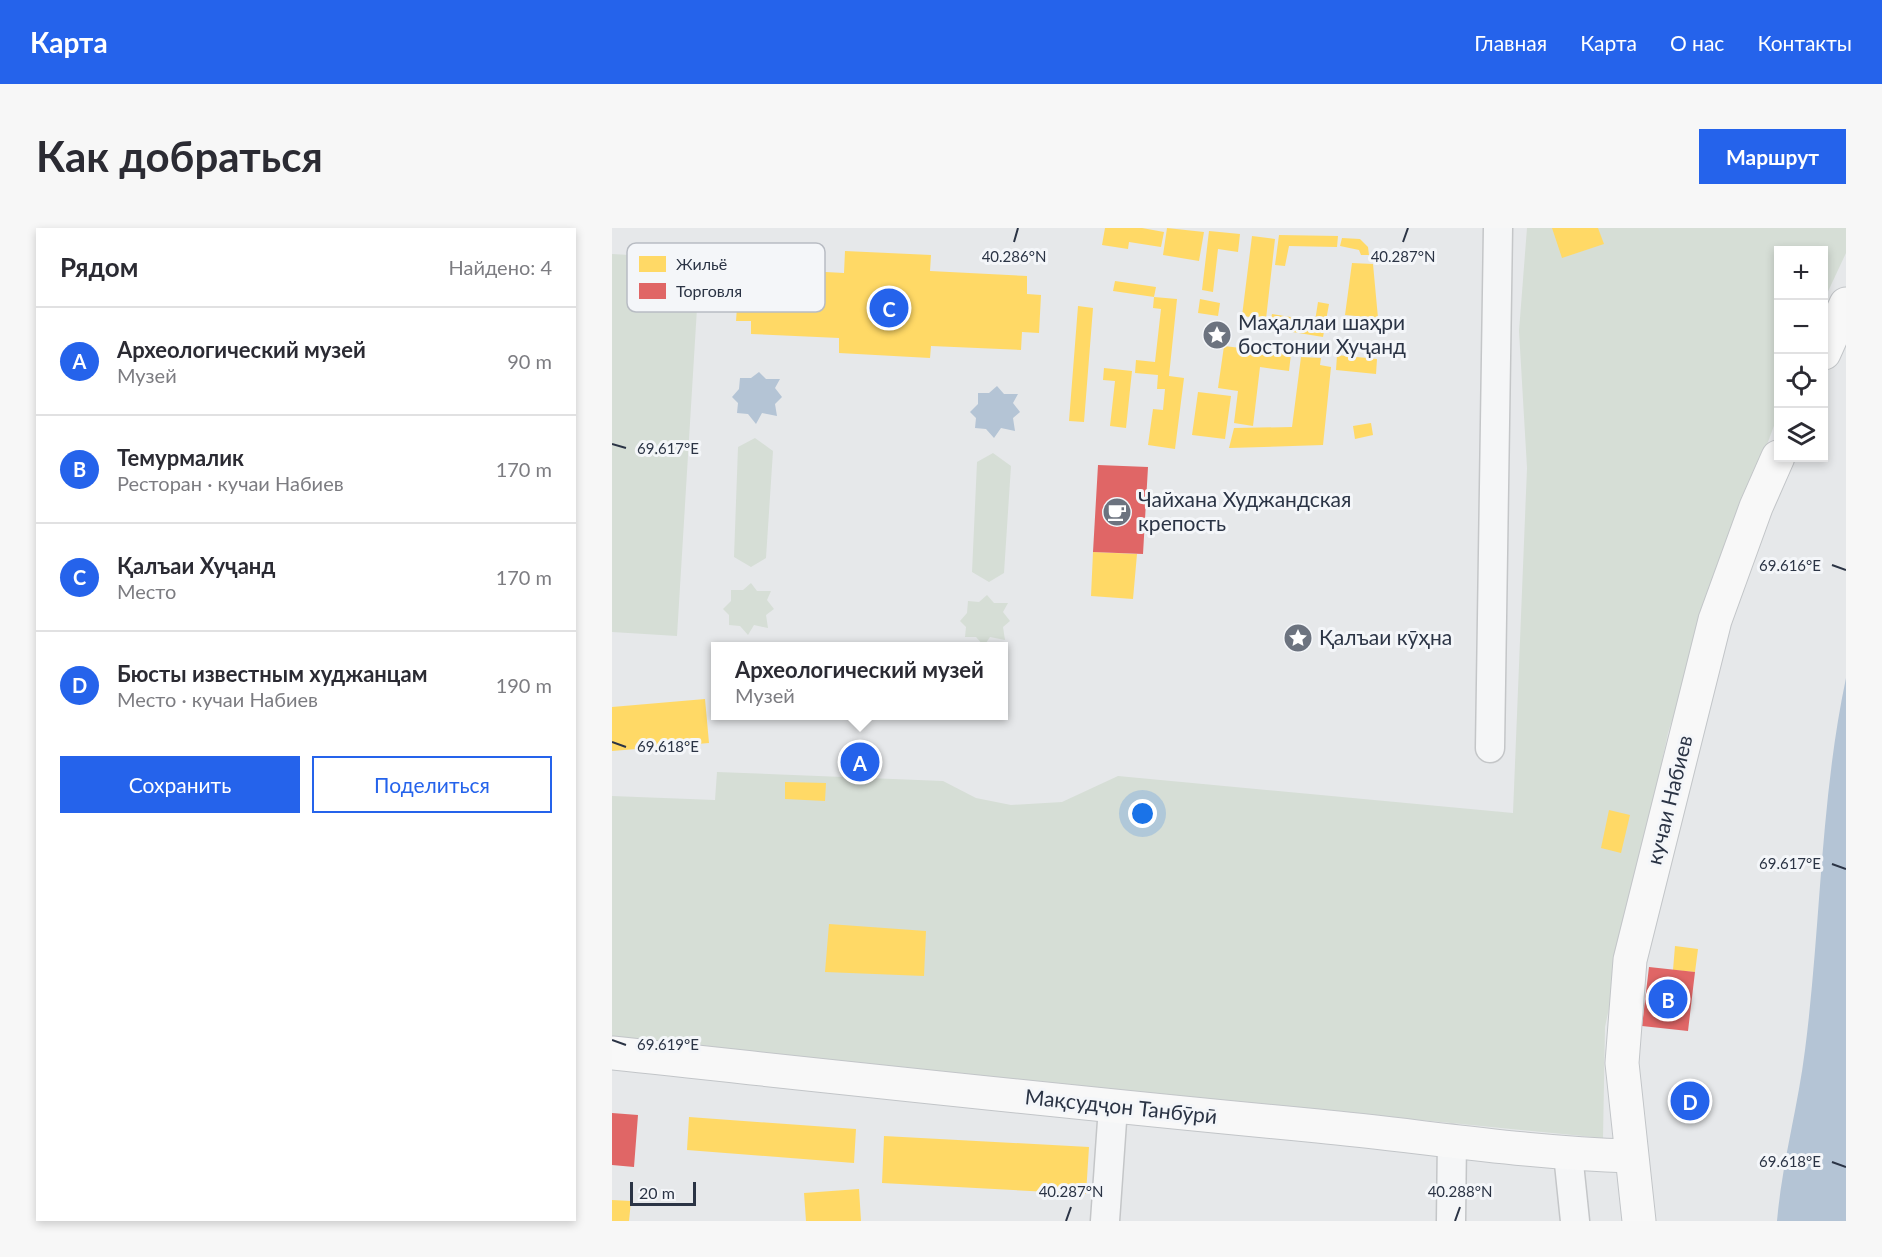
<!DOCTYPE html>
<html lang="ru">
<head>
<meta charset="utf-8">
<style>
	:root { --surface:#fff; --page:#f7f7f7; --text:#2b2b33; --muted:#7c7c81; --line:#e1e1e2; --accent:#2563eb }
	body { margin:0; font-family:Lato,sans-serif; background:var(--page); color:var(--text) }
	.controls { position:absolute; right:18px; top:18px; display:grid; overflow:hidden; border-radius:0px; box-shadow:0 3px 9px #0003 }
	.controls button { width:54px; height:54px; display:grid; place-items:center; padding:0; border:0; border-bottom:2px solid var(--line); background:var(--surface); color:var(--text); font:30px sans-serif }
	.scale { position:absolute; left:18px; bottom:15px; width:66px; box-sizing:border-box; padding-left:6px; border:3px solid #2b3445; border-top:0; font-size:16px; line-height:21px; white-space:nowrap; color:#2b3445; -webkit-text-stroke:4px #f4f6f9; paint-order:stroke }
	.you { position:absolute; left:531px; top:586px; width:21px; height:21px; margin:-15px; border:4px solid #fff; border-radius:50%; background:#1a73e8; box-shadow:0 0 0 9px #1a73e833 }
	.badge { display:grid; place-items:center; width:39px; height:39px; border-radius:50%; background:var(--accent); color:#fff; font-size:20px; font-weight:700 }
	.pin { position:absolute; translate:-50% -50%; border:3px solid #fff; box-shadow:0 2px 6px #0006 }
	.popup { position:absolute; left:99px; top:414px; width:297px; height:78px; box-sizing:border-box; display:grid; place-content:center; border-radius:0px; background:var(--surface); filter:drop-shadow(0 2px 4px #0005); font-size:20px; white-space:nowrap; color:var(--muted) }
	.popup b { font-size:22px; color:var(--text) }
	.popup::after { content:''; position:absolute; left:50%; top:100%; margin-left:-12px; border:12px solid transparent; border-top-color:var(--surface) }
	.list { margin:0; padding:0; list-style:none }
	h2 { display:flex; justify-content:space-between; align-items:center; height:78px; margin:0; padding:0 24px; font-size:26px }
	h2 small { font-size:20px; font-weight:400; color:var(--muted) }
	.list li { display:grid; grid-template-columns:39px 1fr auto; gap:18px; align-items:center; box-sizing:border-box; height:108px; padding:0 24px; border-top:2px solid var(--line) }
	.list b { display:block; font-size:22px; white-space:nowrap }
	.list p { margin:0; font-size:20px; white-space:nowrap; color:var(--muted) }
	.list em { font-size:20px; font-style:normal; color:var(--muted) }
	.actions { display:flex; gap:12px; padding:18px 24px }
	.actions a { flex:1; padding:14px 0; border:2px solid var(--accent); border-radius:0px; text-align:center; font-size:21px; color:var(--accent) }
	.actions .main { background:var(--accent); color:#fff }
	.icon { flex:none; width:33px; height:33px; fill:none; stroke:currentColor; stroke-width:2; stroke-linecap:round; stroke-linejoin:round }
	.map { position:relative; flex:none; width:1234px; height:993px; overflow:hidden; border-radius:0px }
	header { display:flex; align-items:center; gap:36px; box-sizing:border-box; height:84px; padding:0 30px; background:var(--accent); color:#fff }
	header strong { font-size:28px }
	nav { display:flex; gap:33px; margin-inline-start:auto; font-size:21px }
	.intro { display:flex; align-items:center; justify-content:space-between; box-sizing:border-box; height:144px; padding:0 36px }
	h1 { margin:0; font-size:42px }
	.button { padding:15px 27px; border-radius:0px; background:var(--accent); color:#fff; font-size:21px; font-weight:700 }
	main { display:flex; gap:36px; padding:0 36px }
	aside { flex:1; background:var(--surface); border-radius:0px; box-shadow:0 3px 9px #0003 }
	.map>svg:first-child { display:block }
</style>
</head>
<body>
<header>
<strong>Карта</strong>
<nav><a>Главная</a><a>Карта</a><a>О нас</a><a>Контакты</a></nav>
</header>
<div class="intro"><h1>Как добраться</h1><a class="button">Маршрут</a></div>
<main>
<aside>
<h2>Рядом<small>Найдено: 4</small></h2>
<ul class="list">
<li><span class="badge">A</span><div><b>Археологический музей</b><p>Музей</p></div><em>90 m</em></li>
<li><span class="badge">B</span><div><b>Темурмалик</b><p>Ресторан · кучаи Набиев</p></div><em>170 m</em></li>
<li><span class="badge">C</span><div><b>Қалъаи Хуҷанд</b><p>Место</p></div><em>170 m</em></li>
<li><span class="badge">D</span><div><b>Бюсты известным худжанцам</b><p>Место · кучаи Набиев</p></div><em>190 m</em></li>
</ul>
<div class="actions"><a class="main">Сохранить</a><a>Поделиться</a></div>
</aside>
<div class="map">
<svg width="1234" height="993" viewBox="0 0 1234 993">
	<rect width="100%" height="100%" fill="#e6e8ea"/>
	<path fill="#d6ded6" d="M915 0H1234V25L1212 72V22H1166V187L1111 335 1056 505 993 799 991 910 0 812V568L103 572 105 544 331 553 364 570 399 577 450 574 506 548 901 585 915 240 907 103Z
		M0 26 88 31 65 408 0 404Z
		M143 210 161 223 154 330 139 339 122 329 126 219Z
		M381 225 399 238 392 345 377 354 360 344 365 234Z
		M139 355 145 363H159L155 372 162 381 154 387 156 400 142 397 136 407 128 398 117 397V387L111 381 119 373V362H131Z
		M375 367 382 375H396L391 384 398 393 391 399 393 412 378 409 372 418 364 409H353L354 399 348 393 355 385 356 373 367 374Z"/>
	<path fill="#b4c4d5" d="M147 144 154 151H168L163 160 170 169 163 176 165 188 150 185 144 196 136 186 125 185 126 175 120 169 127 161 128 150H139Z
		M385 158 392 166H406L401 175 408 184 401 190 403 203 389 200 382 210 374 201 363 200 364 190 358 184 366 176V165H377Z
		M1234 450V993H1165C1170 935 1186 879 1193 822 1209 698 1208 573 1234 450Z"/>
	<path fill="#ffd966" d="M493 0H530L552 4 549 19 517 14 516 21 490 17Z
		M555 0 592 4 587 33 551 27Z
		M940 0H986L992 16 950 30Z
		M597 3 628 6 626 24 606 21 601 64 590 62Z
		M667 7 726 8 725 19 677 18 673 38 663 37Z
		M640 8 663 11 654 91 630 88Z
		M730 10 748 11 756 19 757 27H749L747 22 728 18Z
		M233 23 319 27 318 43 415 48V66L429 67 427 105 410 104 409 122 319 118 318 130 227 125V110L139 106V93H124L127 51 142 52 143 40 232 45Z
		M740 35 761 36 766 90 733 87Z
		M503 53 544 59 542 69 501 63Z
		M542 69 565 71 557 148 572 150 563 221 536 217 541 181 551 182 553 161H545L546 147 523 145 524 132 543 134 549 81 541 80Z
		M588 71 608 75 606 88 586 85Z
		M706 74 717 76 711 109 657 100 660 86 703 93Z
		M466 78 481 80 472 194 457 193Z
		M612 118 679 126 677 143 648 139 641 198 622 195 626 163 606 160Z
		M725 127 765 131 764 146 724 142Z
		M689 129 709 130 708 137 719 139 711 217 617 220 622 200 680 199Z
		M492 140 520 143 514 200 498 198 503 153 491 152Z
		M586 164 619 168 613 211 580 207Z
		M759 195 761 207 743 211 741 198Z
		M481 324 525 326 521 371 479 368Z
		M93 471 97 515 0 523V479Z
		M173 554 214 555 213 573 173 571Z
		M997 582 1018 587 1009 625 989 620Z
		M217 696 314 703 312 748 213 744Z
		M1063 718 1086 721 1083 744 1061 742Z
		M77 889 244 901 242 935 75 922Z
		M272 908 477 919 474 966 270 955Z
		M247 961 249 993H194L192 965Z
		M0 972 19 973 17 993H0Z"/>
	<path fill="#e06666" d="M486 237 536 239 531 326 481 324Z
		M1037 739 1083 744 1076 803 1030 798Z
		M0 885 26 887 22 939 0 937Z"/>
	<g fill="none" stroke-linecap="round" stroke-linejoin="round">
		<g stroke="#c4c6c8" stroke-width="31">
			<path id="minor" d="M878 520 886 0
				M956 926 963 993
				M493 993 501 879
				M839 993 840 911"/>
		</g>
		<g stroke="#c2c5c8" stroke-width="35">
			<path id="major" d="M1212 125 1234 76
				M0 825C235 850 470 876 706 898 810 908 914 925 1018 928
				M1027 993 1010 835 1018 732 1103 392 1144 279 1166 229"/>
		</g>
		<use href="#minor" stroke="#f5f6f7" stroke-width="28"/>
		<use href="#major" stroke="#f8f8f8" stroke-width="33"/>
	</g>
	<path fill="none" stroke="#2b3445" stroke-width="2" d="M402 14 406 0M791 14 796 0M0 216 14 220M1220 337 1234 342M0 514 14 519M1220 636 1234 641M0 812 14 817M1220 934 1234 939M454 993 459 979M843 993 848 979"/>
	<defs>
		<g id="sight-disc" transform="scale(1.5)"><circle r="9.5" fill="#6c737f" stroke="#f4f6f9"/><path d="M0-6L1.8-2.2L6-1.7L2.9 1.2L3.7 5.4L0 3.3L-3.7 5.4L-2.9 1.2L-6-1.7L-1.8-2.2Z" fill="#fff"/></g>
		<g id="cafe-disc" transform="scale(1.5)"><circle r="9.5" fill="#6c737f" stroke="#f4f6f9"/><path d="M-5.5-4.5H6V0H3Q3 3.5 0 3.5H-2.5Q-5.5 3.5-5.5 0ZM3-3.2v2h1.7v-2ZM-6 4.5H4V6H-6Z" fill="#fff"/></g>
	</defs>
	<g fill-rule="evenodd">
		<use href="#sight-disc" x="605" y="107"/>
		<use href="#cafe-disc" x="505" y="284"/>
		<use href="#sight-disc" x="686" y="410"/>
	</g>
	<g text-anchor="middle" stroke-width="6" stroke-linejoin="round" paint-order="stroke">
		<g font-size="21" fill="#2b3445" stroke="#f4f6f9" text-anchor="start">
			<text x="626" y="102">Маҳаллаи шаҳри<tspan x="626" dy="24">бостонии Хуҷанд</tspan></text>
			<text x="526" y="279">Чайхана Худжандская<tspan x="526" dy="24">крепость</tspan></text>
			<text x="707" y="417">Қалъаи кӯҳна</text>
		</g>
		<g font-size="21" fill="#2b3445" stroke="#f4f6f9">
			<text transform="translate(1058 572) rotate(-76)" y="7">кучаи Набиев</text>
			<text transform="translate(509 879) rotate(6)" y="7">Мақсудҷон Танбӯрӣ</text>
		</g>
	</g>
	<rect x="15" y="15" width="198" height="69" rx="9" fill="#f4f6f9" stroke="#b8bcc3" stroke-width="1.5"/>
	<rect x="27" y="28" width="27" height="16" fill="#ffd966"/>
	<rect x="27" y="55" width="27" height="16" fill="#e06666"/>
	<g font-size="16" fill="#2b3445">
		<text x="64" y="42">Жильё</text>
		<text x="64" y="69">Торговля</text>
	</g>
	<g font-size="15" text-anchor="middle" fill="#2b3445" stroke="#f4f6f9" stroke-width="6" stroke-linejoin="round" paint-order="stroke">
		<text x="402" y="34">40.286°N</text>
		<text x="791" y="34">40.287°N</text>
		<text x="56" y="226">69.617°E</text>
		<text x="1178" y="343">69.616°E</text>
		<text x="56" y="524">69.618°E</text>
		<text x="1178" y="641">69.617°E</text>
		<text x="56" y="822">69.619°E</text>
		<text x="1178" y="939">69.618°E</text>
		<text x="459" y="969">40.287°N</text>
		<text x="848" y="969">40.288°N</text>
	</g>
</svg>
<div class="controls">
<button>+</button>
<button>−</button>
<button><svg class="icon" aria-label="locate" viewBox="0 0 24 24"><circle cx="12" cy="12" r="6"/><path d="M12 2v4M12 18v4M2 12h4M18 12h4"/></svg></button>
<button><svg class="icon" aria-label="layers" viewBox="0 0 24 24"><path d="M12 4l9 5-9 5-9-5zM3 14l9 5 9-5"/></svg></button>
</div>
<div class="scale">20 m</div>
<div class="you"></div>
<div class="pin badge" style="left:248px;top:534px">A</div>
<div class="popup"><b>Археологический музей</b>Музей</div>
<div class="pin badge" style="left:1056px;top:771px">B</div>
<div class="pin badge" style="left:277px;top:80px">C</div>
<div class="pin badge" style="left:1078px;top:873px">D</div>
</div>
</main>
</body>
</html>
